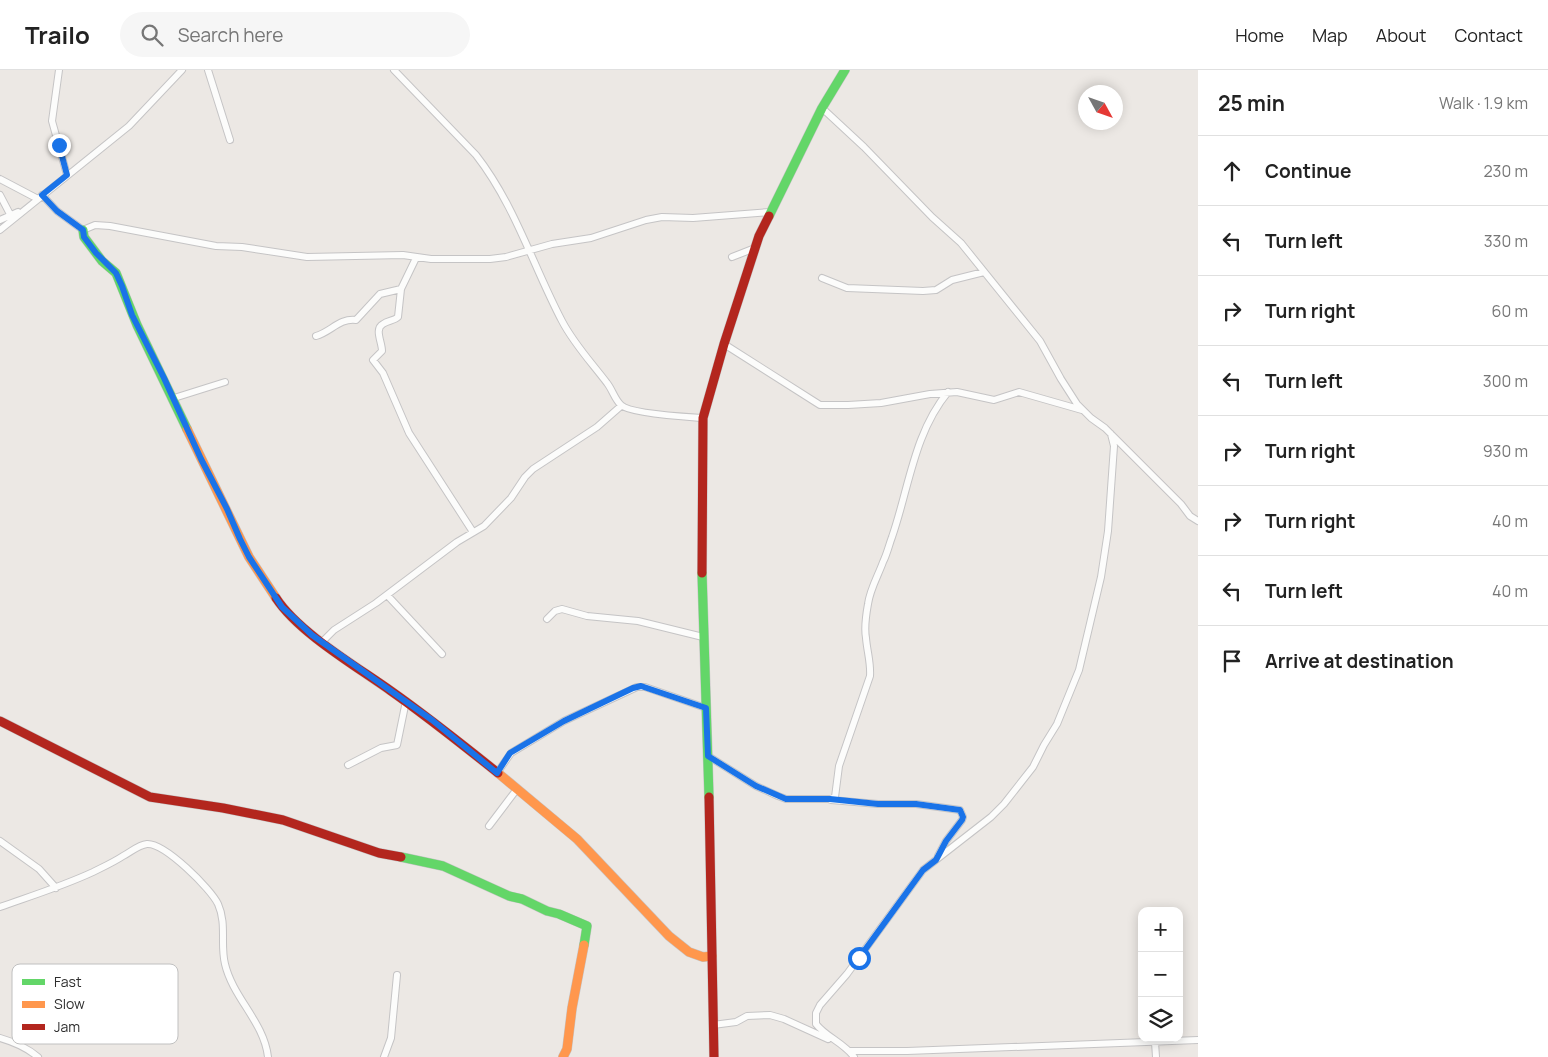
<!DOCTYPE html>
<html lang="en">
<head>
<meta charset="utf-8">
<style>
	:root { --surface:#fff; --page:#f6f6f6; --text:#222; --muted:#767676; --line:#e0e0e0 }
	body { margin:0; font-family:Manrope,sans-serif; background:var(--page); color:var(--text) }
	.controls { position:absolute; right:15px; bottom:15px; display:grid; overflow:hidden; border-radius:10px; box-shadow:0 2px 12px #0003 }
	.controls button { width:45px; height:45px; display:grid; place-items:center; padding:0; border:0; border-bottom:1px solid var(--line); background:var(--surface); color:var(--text); font:25px sans-serif }
	.compass { position:absolute; left:1078px; top:15px; width:45px; height:45px; border-radius:50%; background:var(--surface); box-shadow:0 2px 12px #0003; rotate:130deg }
	.stop { position:absolute; width:15px; height:15px; margin:-11px; border:4px solid #1a73e8; border-radius:50%; background:#fff }
	.stop.end { background:#1a73e8; border-color:#fff; box-shadow:0 1px 5px #0008 }
	.list { margin:0; padding:0; list-style:none }
	h2 { display:flex; justify-content:space-between; align-items:center; height:65px; margin:0; padding:0 20px; font-size:21px }
	h2 small { font-size:16px; font-weight:400; color:var(--muted) }
	.list li { display:grid; grid-template-columns:32px 1fr auto; gap:15px; align-items:center; box-sizing:border-box; height:70px; padding:0 20px; border-top:1px solid var(--line) }
	.list b { display:block; font-size:19px; white-space:nowrap }
	.list em { font-size:16px; font-style:normal; color:var(--muted) }
	.icon { flex:none; width:28px; height:28px; fill:none; stroke:currentColor; stroke-width:2; stroke-linecap:round; stroke-linejoin:round }
	.map { position:relative; flex:none; width:1198px; height:987px; overflow:hidden }
	header { display:flex; align-items:center; gap:30px; box-sizing:border-box; height:70px; padding:0 25px; background:var(--surface); border-bottom:1px solid var(--line) }
	header strong { font-size:24px }
	nav { display:flex; gap:28px; margin-inline-start:auto; font-size:18px }
	.search { width:350px; height:45px; background:var(--page); display:flex; align-items:center; gap:12px; box-sizing:border-box; padding:0 18px; border-radius:28px; color:var(--muted); font-size:19px }
	main { display:flex }
	aside { flex:1; background:var(--surface) }
	.map>svg:first-child { display:block }
</style>
</head>
<body>
<header>
<strong>Trailo</strong>
<div class="search"><svg class="icon" aria-label="search" viewBox="0 0 24 24"><circle cx="10" cy="10" r="6"/><path d="M15 15l6 6"/></svg>Search here</div>
<nav><a>Home</a><a>Map</a><a>About</a><a>Contact</a></nav>
</header>
<main>
<div class="map">
<svg width="1198" height="987" viewBox="0 0 1198 987">
	<rect width="100%" height="100%" fill="#ece8e4"/>
	<g fill="none" stroke-linecap="round" stroke-linejoin="round">
		<g stroke="#c5c4c5" stroke-width="8">
			<path id="street" d="M59 0 52 51 67 105
				M208 0 230 70
				M394 0 476 85C515 135 533 196 562 251 574 274 591 292 607 313 612 319 615 330 621 335 630 344 689 347 703 348
				M822 38 864 77 932 147 961 173 1040 271 1061 309 1077 334 1091 348 1105 358 1181 434 1190 446 1198 451
				M0 109 38 129
				M0 125 12 148
				M42 125 57 141 83 160 95 155 110 156 216 176 242 177 307 187 403 185 431 189H490L506 187 552 174 591 168 646 150 662 147 693 148 770 142
				M0 150 18 142
				M0 160 129 56 182 0
				M732 187 755 178
				M416 188 401 219 398 247C394 251 388 250 383 254 374 259 382 272 382 281L373 290 383 303 409 363 473 462
				M822 208 847 218 923 221 936 220 952 210 984 202
				M316 266C331 262 339 248 356 250L380 224 401 219
				M724 274 820 335H848L881 333 930 324 957 322 994 330 1019 322 1082 340
				M174 328 225 312
				M387 525 442 584
				M547 549 555 541 562 539 587 546 638 551 703 567
				M322 572 334 560 376 533 457 472 484 456 511 428 525 407 533 399 597 357 621 336
				M708 686 756 716 778 726 786 729H830L835 727 839 696 870 606C871 593 867 581 866 568 864 557 866 545 868 534 870 519 878 506 883 492 887 484 889 475 892 467 909 418 914 363 948 322
				M348 695 381 678 397 675 406 631
				M497 703 511 683 564 651 637 617H645L706 638
				M831 730 878 734H916L960 740 963 747 962 750 946 771 938 786
				M489 756 517 719
				M0 771 39 799 56 818
				M0 837C31 826 63 816 93 802 103 797 114 792 123 786 131 782 138 775 147 774 165 773 211 819 218 834 227 854 220 874 225 894 233 928 264 952 268 987
				M713 955 736 952 747 946 770 945 784 949 828 969
				M0 968C14 972 26 977 38 987
				M1155 972 1156 987
				M850 981H907L1198 970
				M384 987 391 968 397 905
				M854 987C844 973 826 967 816 954V943L820 935 847 904 923 800 991 747 1004 734 1033 697 1044 675 1057 654 1079 600 1101 507 1108 461 1114 376 1111 364"/>
		</g>
		<g stroke="#c5c4c5" stroke-width="10">
			<path id="fast" d="M769 146 822 38 845 0
				M83 160 84 167 102 191 116 203 137 255 187 359
				M702 503 709 727
				M401 787 443 796 509 826 522 829 547 841 559 844 587 856 584 875"/>
		</g>
		<g stroke="#c5c4c5" stroke-width="10">
			<path id="slow" d="M187 359 249 487 276 528
				M498 703 577 769 669 866 689 882 703 887 712 886
				M563 987 567 979 572 938 584 875"/>
		</g>
		<g stroke="#c5c4c5" stroke-width="10">
			<path id="jam" d="M702 503 703 348 724 274 759 166 769 146
				M276 528C299 563 356 596 391 621 428 647 463 675 498 703
				M0 651 150 727 223 738 283 750 379 783 401 787
				M709 727 714 987"/>
		</g>
		<use href="#street" stroke="#fcfcfb" stroke-width="6"/>
		<use href="#fast" stroke="#63d668" stroke-width="9"/>
		<use href="#slow" stroke="#ff974d" stroke-width="9"/>
		<use href="#jam" stroke="#b3261e" stroke-width="9"/>
	</g>
	<g fill="none" stroke-linecap="round" stroke-linejoin="round">
		<path stroke="#1a73e8" stroke-width="6" d="M59 75 67 105 42 125 57 141 83 160 84 167 96 183 116 203 122 216 132 245 164 308 201 389 227 439 240 469 249 487 282 537 312 565 432 650 497 703 510 683 564 651 633 618 641 616 706 638 708 686 756 716 786 729H830L878 734H916L960 740 963 747 962 750 946 771 936 790 923 800 859 888"/>
	</g>
	<rect x="12" y="894" width="166" height="80" rx="8" fill="#fff" stroke="#c0c0c0" stroke-width="1"/>
	<rect x="22" y="909" width="23" height="6" fill="#63d668"/>
	<rect x="22" y="931" width="23" height="7" fill="#ff974d"/>
	<rect x="22" y="954" width="23" height="6" fill="#b3261e"/>
	<g font-size="14" fill="#2e2e2e">
		<text x="54" y="917">Fast</text>
		<text x="54" y="939">Slow</text>
		<text x="54" y="962">Jam</text>
	</g>
</svg>
<div class="controls">
<button>+</button>
<button>−</button>
<button><svg class="icon" aria-label="layers" viewBox="0 0 24 24"><path d="M12 4l9 5-9 5-9-5zM3 14l9 5 9-5"/></svg></button>
</div>
<svg class="compass" viewBox="-18 -18 36 36"><path d="M0-13l5 13h-10z" fill="#e53935"/><path d="M0 13l5-13h-10z" fill="#767676"/></svg>
<div class="stop" style="left:859px;top:888px"></div>
<div class="stop end" style="left:59px;top:75px"></div>
</div>
<aside>
<h2>25 min<small>Walk · 1.9 km</small></h2>
<ul class="list">
<li><svg class="icon" aria-label="ahead" viewBox="0 0 24 24"><path d="M12 20V5M6 11l6-6 6 6"/></svg><div><b>Continue</b></div><em>230 m</em></li>
<li><svg class="icon" aria-label="left" viewBox="0 0 24 24"><path d="M17 20v-9H6M10 6l-5 5 5 5"/></svg><div><b>Turn left</b></div><em>330 m</em></li>
<li><svg class="icon" aria-label="right" viewBox="0 0 24 24"><path d="M7 20v-9h11M14 6l5 5-5 5"/></svg><div><b>Turn right</b></div><em>60 m</em></li>
<li><svg class="icon" aria-label="left" viewBox="0 0 24 24"><path d="M17 20v-9H6M10 6l-5 5 5 5"/></svg><div><b>Turn left</b></div><em>300 m</em></li>
<li><svg class="icon" aria-label="right" viewBox="0 0 24 24"><path d="M7 20v-9h11M14 6l5 5-5 5"/></svg><div><b>Turn right</b></div><em>930 m</em></li>
<li><svg class="icon" aria-label="right" viewBox="0 0 24 24"><path d="M7 20v-9h11M14 6l5 5-5 5"/></svg><div><b>Turn right</b></div><em>40 m</em></li>
<li><svg class="icon" aria-label="left" viewBox="0 0 24 24"><path d="M17 20v-9H6M10 6l-5 5 5 5"/></svg><div><b>Turn left</b></div><em>40 m</em></li>
<li><svg class="icon" aria-label="arrive" viewBox="0 0 24 24"><path d="M6 21V4h12l-3 4 3 4H6"/></svg><div><b>Arrive at destination</b></div></li>
</ul>
</aside>
</main>
</body>
</html>
